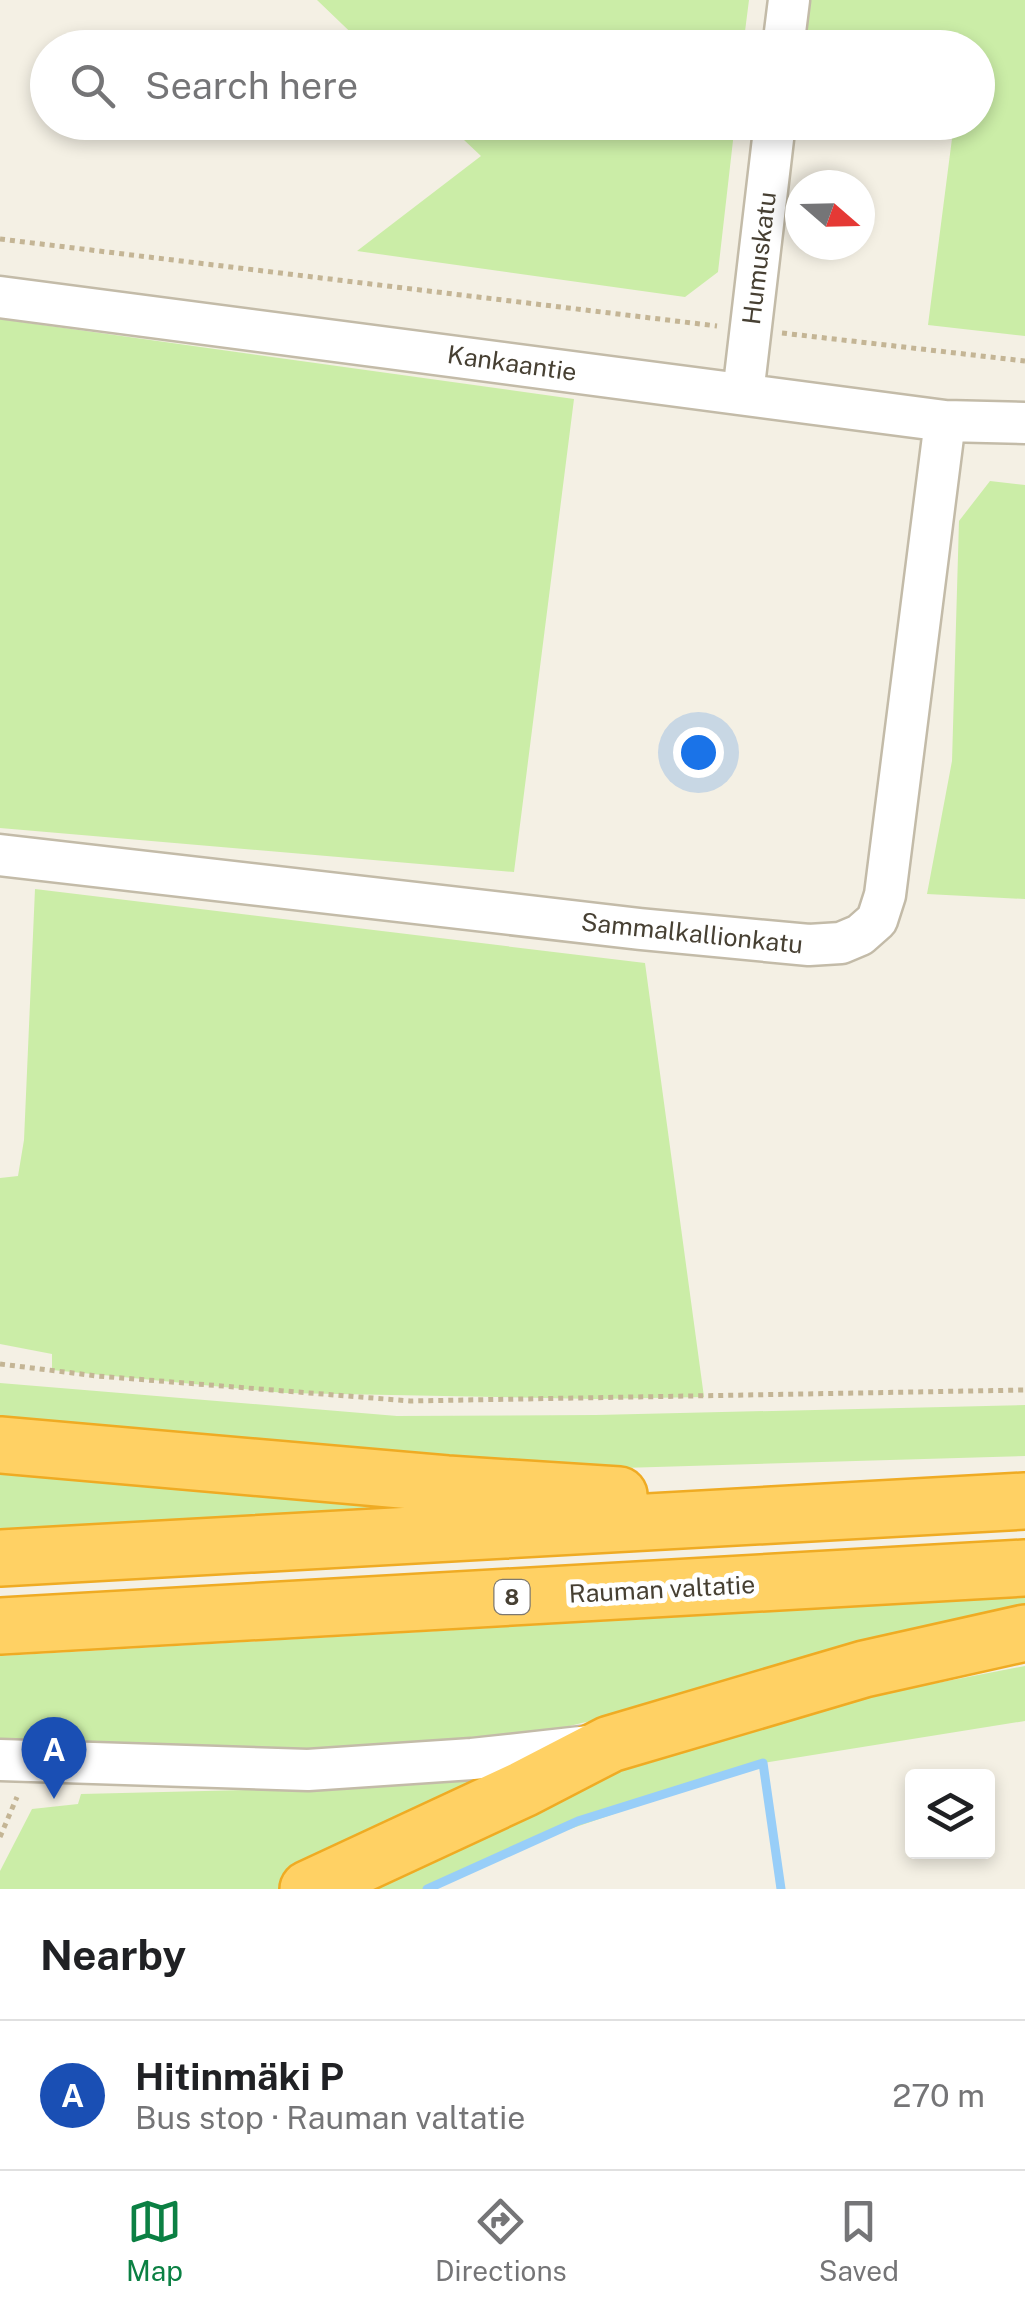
<!DOCTYPE html>
<html lang="en">
<head>
<meta charset="utf-8">
<style>
	:root { --surface:#fff; --page:#f6f6f6; --text:#202124; --muted:#757577; --line:#e0e0e0; --accent:#0b8043 }
	body { margin:0; font-family:"Public Sans",sans-serif; background:var(--page); color:var(--text) }
	.controls { position:absolute; right:30px; bottom:30px; display:grid; overflow:hidden; border-radius:10px; box-shadow:0 5px 15px #0003 }
	.controls button { width:90px; height:90px; display:grid; place-items:center; padding:0; border:0; border-bottom:2px solid var(--line); background:var(--surface); color:var(--text); font:50px sans-serif }
	.compass { position:absolute; left:785px; top:170px; width:90px; height:90px; border-radius:50%; background:var(--surface); box-shadow:0 5px 15px #0003; rotate:110deg }
	.you { position:absolute; left:698px; top:752px; width:35px; height:35px; margin:-25px; border:8px solid #fff; border-radius:50%; background:#1a73e8; box-shadow:0 0 0 15px #1a73e833 }
	.badge { display:grid; place-items:center; width:65px; height:65px; border-radius:50%; background:var(--accent); color:#fff; font-size:32px; font-weight:700 }
	.pin { position:absolute; translate:-50% -82px; filter:drop-shadow(0 2px 5px #0008) }
	.pin::after { content:''; position:absolute; top:52px; width:35px; height:30px; background:inherit; clip-path:polygon(0 0,100% 0,50% 100%) }
	.list { margin:0; padding:0; list-style:none }
	h2 { display:flex; justify-content:space-between; align-items:center; height:130px; margin:0; padding:0 40px; font-size:42px }
	h2 small { font-size:32px; font-weight:400; color:var(--muted) }
	.list li { display:grid; grid-template-columns:65px 1fr auto; gap:30px; align-items:center; box-sizing:border-box; height:150px; padding:0 40px; border-top:2px solid var(--line) }
	.list b { display:block; font-size:38px; white-space:nowrap }
	.list p { margin:0; font-size:32px; white-space:nowrap; color:var(--muted) }
	.list em { font-size:32px; font-style:normal; color:var(--muted) }
	.icon { flex:none; width:55px; height:55px; fill:none; stroke:currentColor; stroke-width:2; stroke-linecap:round; stroke-linejoin:round }
	.map { position:relative; flex:none; width:1025px; height:1889px; overflow:hidden }
	.search { position:absolute; background:var(--surface); box-shadow:0 5px 15px #0003; left:30px; right:30px; top:30px; height:110px; display:flex; align-items:center; gap:25px; box-sizing:border-box; padding:0 35px; border-radius:55px; color:var(--muted); font-size:38px }
	.sheet { height:280px; background:var(--surface) }
	nav { display:flex; justify-content:space-around; align-items:center; box-sizing:border-box; height:140px; border-top:2px solid var(--line); background:var(--surface); font-size:28px; color:var(--muted) }
	nav a { display:grid; justify-items:center; gap:5px }
	nav .on { color:var(--accent) }
	.map>svg:first-child { display:block }
</style>
</head>
<body>
<div class="map">
<svg width="1025" height="1889" viewBox="0 0 1025 1889">
	<rect width="100%" height="100%" fill="#f4f0e4"/>
	<path fill="#cbeda7" d="M317 0H749L743 47 367 48Z
		M805 0H1025V336L928 325 954 123 978 122V48H799Z
		M446 123H735L718 272 685 297 357 251 481 156Z
		M0 319 574 399 514 872 0 828Z
		M990 481 1025 485V899L927 894 952 761 959 521Z
		M35 889 645 963 704 1397 595 1399 285 1393 52 1370V1354L0 1344V1178L18 1176 24 1140Z
		M0 1383 397 1416 596 1415 1025 1405V1456L589 1469 0 1431Z
		M0 1465 443 1503 0 1531Z
		M1025 1597V1617L515 1739 303 1754 0 1744V1656Z
		M1025 1666V1721L763 1763 529 1843 427 1889H357L577 1780 772 1715Z
		M508 1769 282 1889H0V1871L32 1809 78 1804 81 1794 333 1788Z"/>
	<g fill="none" stroke-linecap="round" stroke-linejoin="round">
		<path stroke="#98cef8" stroke-width="9" d="M427 1889 578 1821 763 1763 781 1889"/>
		<g stroke="#c3bba8" stroke-width="45">
			<path id="minor" d="M783 48 789 0
				M0 297 945 421 1025 423
				M743 394 775 122
				M0 855 640 929 809 945 841 943 860 935 877 920 885 895 945 421
				M0 1760 308 1770 472 1759 590 1746"/>
		</g>
		<g stroke="#efab23" stroke-width="60">
			<path id="highway" d="M0 1445 447 1484 619 1495
				M0 1558 1025 1501
				M0 1626 1025 1568
				M308 1889 523 1789 610 1744 864 1669 1025 1633"/>
		</g>
		<path stroke="#c4b595" stroke-width="5" stroke-dasharray="5 5" stroke-linecap="butt" d="M0 239 717 326
			M782 333 1025 361
			M0 1364 97 1376 410 1401 1025 1390
			M0 1837 17 1797"/>
		<use href="#minor" stroke="#fff" stroke-width="40"/>
		<use href="#highway" stroke="#ffd164" stroke-width="55"/>
	</g>
	<g text-anchor="middle" stroke-width="10" stroke-linejoin="round" paint-order="stroke">
		<rect fill="#fff" stroke="#7e7970" stroke-width="2.5" x="494.5" y="1580" width="35" height="34" rx="8"/>
		<g font-size="22" font-weight="bold" fill="#474033">
			<text x="512" y="1605">8</text>
		</g>
		<g font-size="25" fill="#474033" stroke="#fff">
			<text transform="translate(759 258) rotate(-83)" y="9">Humuskatu</text>
			<text transform="translate(512 363) rotate(8)" y="9">Kankaantie</text>
			<text transform="translate(692 933) rotate(6)" y="9">Sammalkallionkatu</text>
			<text transform="translate(662 1589) rotate(-3)" y="9">Rauman valtatie</text>
		</g>
	</g>
</svg>
<div class="controls">
<button><svg class="icon" aria-label="layers" viewBox="0 0 24 24"><path d="M12 4l9 5-9 5-9-5zM3 14l9 5 9-5"/></svg></button>
</div>
<svg class="compass" viewBox="-18 -18 36 36"><path d="M0-13l5 13h-10z" fill="#e53935"/><path d="M0 13l5-13h-10z" fill="#757577"/></svg>
<div class="you"></div>
<div class="pin badge" style="left:54px;top:1799px;background:#1a4fb4">A</div>
<div class="search"><svg class="icon" aria-label="search" viewBox="0 0 24 24"><circle cx="10" cy="10" r="6"/><path d="M15 15l6 6"/></svg>Search here</div>
</div>
<section class="sheet">
<h2>Nearby<small></small></h2>
<ul class="list">
<li><span class="badge" style="background:#1a4fb4">A</span><div><b>Hitinmäki P</b><p>Bus stop · Rauman valtatie</p></div><em>270 m</em></li>
</ul>
</section>
<nav>
<a class="on"><svg class="icon" aria-label="map" viewBox="0 0 24 24"><path d="M3 6l6-2 6 2 6-2v14l-6 2-6-2-6 2zM9 4v14M15 6v14"/></svg>Map</a>
<a><svg class="icon" aria-label="directions" viewBox="0 0 24 24"><path d="M12 3l9 9-9 9-9-9zM9 14v-3h6M13 9l2 2-2 2"/></svg>Directions</a>
<a><svg class="icon" aria-label="saved" viewBox="0 0 24 24"><path d="M7 4h10v16l-5-4-5 4z"/></svg>Saved</a>
</nav>
</body>
</html>
